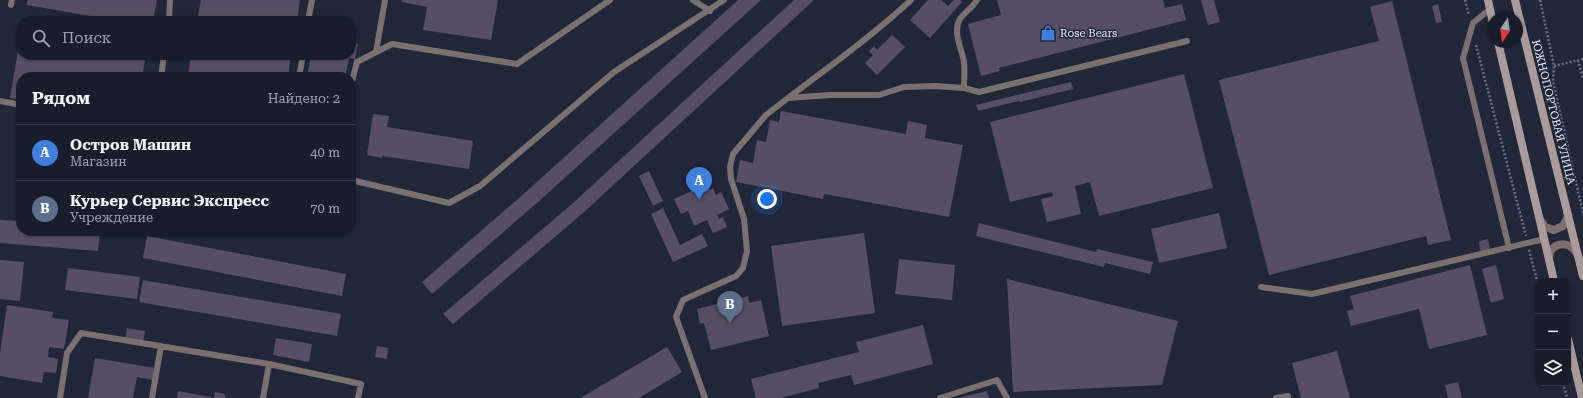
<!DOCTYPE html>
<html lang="ru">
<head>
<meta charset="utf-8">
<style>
	:root { --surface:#181d2b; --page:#252a37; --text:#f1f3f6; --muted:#9fa2a9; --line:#363b47; --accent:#5dd56c }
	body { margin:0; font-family:"Roboto Serif",serif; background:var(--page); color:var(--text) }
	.controls { position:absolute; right:12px; bottom:12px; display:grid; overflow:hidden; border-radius:8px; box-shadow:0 1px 3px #0004 }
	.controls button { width:36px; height:36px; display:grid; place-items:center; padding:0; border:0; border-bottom:1px solid var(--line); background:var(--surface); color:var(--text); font:20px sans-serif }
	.compass { position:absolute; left:1487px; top:12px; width:36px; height:36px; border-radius:50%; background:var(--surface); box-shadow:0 1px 3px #0004; rotate:193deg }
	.you { position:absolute; left:767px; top:199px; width:14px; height:14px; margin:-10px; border:3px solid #fff; border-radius:50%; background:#1a73e8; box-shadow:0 0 0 6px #1a73e833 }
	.badge { display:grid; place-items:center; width:26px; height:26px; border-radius:50%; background:var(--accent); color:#fff; font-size:13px; font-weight:700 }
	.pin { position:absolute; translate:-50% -33px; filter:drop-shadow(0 1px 2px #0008) }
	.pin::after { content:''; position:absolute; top:21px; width:14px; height:12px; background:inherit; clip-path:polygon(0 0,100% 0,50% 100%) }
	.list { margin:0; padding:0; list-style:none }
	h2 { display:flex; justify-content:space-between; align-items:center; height:52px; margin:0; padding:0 16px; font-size:17px }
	h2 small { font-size:13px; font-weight:400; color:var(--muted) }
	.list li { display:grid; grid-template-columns:26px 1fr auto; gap:12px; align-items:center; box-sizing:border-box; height:56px; padding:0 16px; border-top:1px solid var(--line) }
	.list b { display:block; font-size:15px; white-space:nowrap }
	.list p { margin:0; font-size:13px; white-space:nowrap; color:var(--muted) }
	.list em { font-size:13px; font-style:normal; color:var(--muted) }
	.icon { flex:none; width:22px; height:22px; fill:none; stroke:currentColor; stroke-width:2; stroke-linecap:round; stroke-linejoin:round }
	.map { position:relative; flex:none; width:1583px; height:398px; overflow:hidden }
	.search { position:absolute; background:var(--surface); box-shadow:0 1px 3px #0004; left:16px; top:16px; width:340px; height:44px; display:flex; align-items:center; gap:10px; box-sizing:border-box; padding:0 14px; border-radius:16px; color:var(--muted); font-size:15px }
	.panel { position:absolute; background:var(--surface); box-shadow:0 1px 3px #0004; left:16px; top:72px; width:340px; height:164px; border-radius:16px }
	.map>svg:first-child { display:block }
</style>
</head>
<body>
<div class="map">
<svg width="1583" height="398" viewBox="0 0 1583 398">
	<rect width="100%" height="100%" fill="#202739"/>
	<path fill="#584e63" d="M27 0H157L153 21H119L27 5Z
		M201 0H300L297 21H197Z
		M402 0H498L491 40 423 30 427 7 402 2Z
		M738 0H761L538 202 432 294 422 282 527 191Z
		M794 0H814L583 213 453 324 443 314 573 203Z
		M928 0H941L948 6 954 0H960L962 2 930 38 910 20Z
		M997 0H1163L1165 8 1182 4 1186 20 999 68 1000 71 981 76 968 24 1001 15Z
		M1201 0H1214L1220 22 1208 25Z
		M1392 1 1451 240 1428 245 1426 236 1269 275 1219 80 1379 41 1370 7Z
		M1438 4 1442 22 1436 23 1432 6Z
		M892 35 905 47 877 75 865 63 873 55 869 51 874 46 877 50Z
		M20 39 21 55H146L142 77H21V100L10 98Z
		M351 42 358 44 355 59 349 58 345 77H307L311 55H351Z
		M191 55H291L288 77H191L188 76Z
		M1184 74 1213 188 1099 216 1090 182 1075 186 1081 214 1047 222 1041 199 1053 196 1052 192 1010 202 990 122Z
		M1071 82 1073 89 1020 102 1019 101 978 111 976 105Z
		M781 111 906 134 908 121 927 125 925 138 963 145 949 217 824 194 823 199 736 182 740 160 753 163 757 140 766 142 770 120 779 122Z
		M373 114 389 116 387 127 473 141 469 169 382 156V158L367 155Z
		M649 171 663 201 653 206 639 176Z
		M703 186 705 189 708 187 709 190 713 188 716 195 721 192 729 209 717 215 719 219 723 217 727 227 713 233 707 220 694 226 688 211 681 214 674 199Z
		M663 208 680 245 702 234 708 246 673 262 651 214Z
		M1219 213 1227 248 1159 263 1151 229Z
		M0 220 21 221V231H100L98 251 0 243Z
		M979 223 1096 252 1097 249 1153 262 1150 274 1105 263 1104 267 976 236Z
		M864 233 875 313 782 326 771 246Z
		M147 236 346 274 342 296 143 258Z
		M1488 239 1490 250 1480 251 1479 241Z
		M899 259 955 265 952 300 895 294Z
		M0 260 24 262 20 301 0 299Z
		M1470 265 1487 335 1429 349 1419 309 1351 326 1347 311 1354 309 1350 296Z
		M1496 265 1504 299 1491 303 1482 269Z
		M68 268 140 277 137 299 65 290Z
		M1007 279 1178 321 1162 385 1013 392Z
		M143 280 341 314 337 336 139 302Z
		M748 296 749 303 761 300 769 336 711 350 704 323 700 324 697 309Z
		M7 305 53 312 52 318 69 320 64 349 49 347 48 357 58 359 56 373 44 372 42 383 0 376V353Z
		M923 325 933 364 854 385 851 375 818 383 819 388 781 398H756L751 379 859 352 856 342Z
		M127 328 145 331 143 343 125 340Z
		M276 338 312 344 309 362 273 355Z
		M377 346 388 348 387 359 375 357Z
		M667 347 682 372 639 398H583L582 397Z
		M1337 351 1350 398H1301L1292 363Z
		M95 358 155 368 153 380 137 377 133 398H88Z
		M1458 382 1462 398H1448L1445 385Z
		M178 391 211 397V398H177Z
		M987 391 989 398H962V397Z
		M215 392 225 394V398H214Z"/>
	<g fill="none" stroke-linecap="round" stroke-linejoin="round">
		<path stroke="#6a7181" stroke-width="2.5" stroke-dasharray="2 2" stroke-linecap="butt" d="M1465 0 1469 15
			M1540 0 1554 66 1553 82 1583 213
			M1476 45 1526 236
			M1578 60 1583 79
			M1554 66 1583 59
			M1529 250 1538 284
			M1563 383 1567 398"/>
		<path stroke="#7c706f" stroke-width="6" d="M693 0 710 11
			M11 5 12 0
			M1490 9 1473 23 1463 58 1509 248
			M169 21 170 0
			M308 21 312 0
			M376 52 385 0
			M161 77 164 55
			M299 77 303 55
			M351 85 357 62 392 44 517 64 610 0
			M964 88C964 80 965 70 964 62 962 49 952 32 960 19 965 12 972 8 977 0
			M788 98C830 66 872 36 911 0
			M0 101 21 105
			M351 180 449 203 480 186 614 72 724 0
			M1261 287 1312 294 1544 239
			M60 398 67 353 81 333 269 364 361 384 358 398
			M152 398 161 346
			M263 398 269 364
			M705 398 676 317 683 300 736 276 743 268 747 251 744 219 731 179 730 167 733 154 766 115 788 98 830 95H879L904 87 935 86 964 88 979 92 1187 41
			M940 398 997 380 1007 398
			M1276 398 1288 396V398"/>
		<path stroke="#7c706f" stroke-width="8" d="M1540 219 1545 227 1554 230 1563 226 1568 217 1567 212
			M1549 259C1549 242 1570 239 1577 254"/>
		<path stroke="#ad9997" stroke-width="8" d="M1488 0 1493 23
			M1515 0 1583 276
			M1498 42 1554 281
			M1568 339 1582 398"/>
	</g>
	<defs>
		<g id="shop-bare" transform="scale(1.2)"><path d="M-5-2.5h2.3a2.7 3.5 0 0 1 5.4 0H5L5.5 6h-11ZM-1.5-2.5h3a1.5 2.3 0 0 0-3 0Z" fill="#3f7fe0" stroke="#202739" stroke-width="2.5" paint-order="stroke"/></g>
	</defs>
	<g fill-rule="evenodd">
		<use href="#shop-bare" x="1048" y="33"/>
	</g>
	<g text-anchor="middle" stroke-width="3" stroke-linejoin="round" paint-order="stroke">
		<g font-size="11" fill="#e8edfa" stroke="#202739" text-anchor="start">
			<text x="1060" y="37">Rose Bears</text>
		</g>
		<g font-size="11" fill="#e8edfa" stroke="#202739">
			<text transform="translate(1554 112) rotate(76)" y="4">ЮЖНОПОРТОВАЯ УЛИЦА</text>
		</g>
	</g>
</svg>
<div class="controls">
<button>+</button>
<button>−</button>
<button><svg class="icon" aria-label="layers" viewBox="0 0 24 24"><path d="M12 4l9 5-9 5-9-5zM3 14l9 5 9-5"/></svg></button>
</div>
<svg class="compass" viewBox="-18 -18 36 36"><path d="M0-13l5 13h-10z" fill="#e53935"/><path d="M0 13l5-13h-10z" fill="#9fa2a9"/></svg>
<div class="you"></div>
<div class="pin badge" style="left:699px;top:200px;background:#3f7fe0">A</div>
<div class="pin badge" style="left:730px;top:324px;background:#5c6f8a">B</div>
<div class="search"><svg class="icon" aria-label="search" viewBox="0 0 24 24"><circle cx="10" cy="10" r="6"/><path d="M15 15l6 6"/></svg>Поиск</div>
<section class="panel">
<h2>Рядом<small>Найдено: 2</small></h2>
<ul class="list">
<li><span class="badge" style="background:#3f7fe0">A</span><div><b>Остров Машин</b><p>Магазин</p></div><em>40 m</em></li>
<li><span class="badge" style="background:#5c6f8a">B</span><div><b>Курьер Сервис Экспресс</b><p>Учреждение</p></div><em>70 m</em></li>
</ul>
</section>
</div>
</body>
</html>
